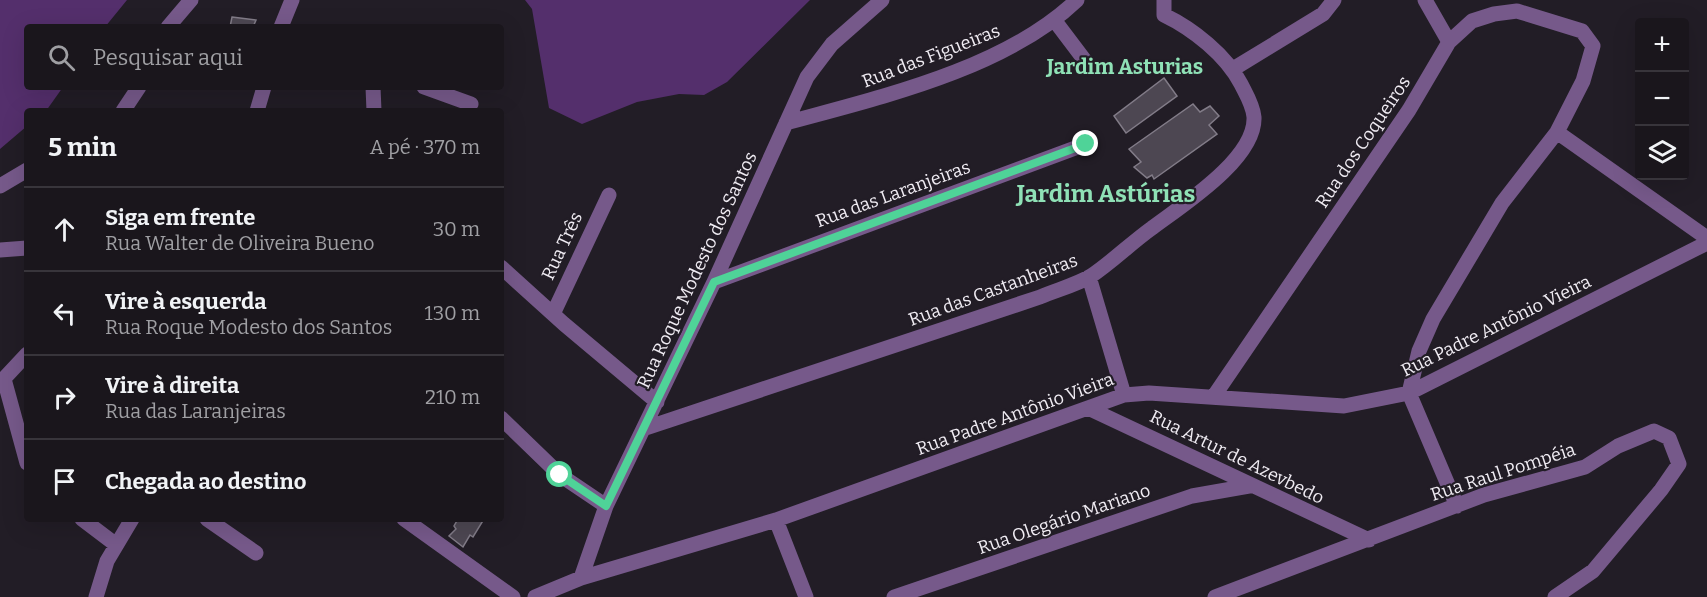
<!DOCTYPE html>
<html lang="pt">
<head>
<meta charset="utf-8">
<style>
	:root { --surface:#1a161c; --page:#231f25; --text:#f1f3f6; --muted:#9f9fa3; --line:#38353b }
	body { margin:0; font-family:Bitter,serif; background:var(--page); color:var(--text) }
	.controls { position:absolute; right:18px; top:18px; display:grid; overflow:hidden; border-radius:6px; box-shadow:0 6px 24px #0002 }
	.controls button { width:54px; height:54px; display:grid; place-items:center; padding:0; border:0; border-bottom:2px solid var(--line); background:var(--surface); color:var(--text); font:30px sans-serif }
	.stop { position:absolute; width:18px; height:18px; margin:-14px; border:4px solid #4fd398; border-radius:50%; background:#fff }
	.stop.end { background:#4fd398; border-color:#fff; box-shadow:0 2px 6px #0008 }
	.list { margin:0; padding:0; list-style:none }
	h2 { display:flex; justify-content:space-between; align-items:center; height:78px; margin:0; padding:0 24px; font-size:26px }
	h2 small { font-size:20px; font-weight:400; color:var(--muted) }
	.list li { display:grid; grid-template-columns:39px 1fr auto; gap:18px; align-items:center; box-sizing:border-box; height:84px; padding:0 24px; border-top:2px solid var(--line) }
	.list b { display:block; font-size:22px; white-space:nowrap }
	.list p { margin:0; font-size:20px; white-space:nowrap; color:var(--muted) }
	.list em { font-size:20px; font-style:normal; color:var(--muted) }
	.icon { flex:none; width:33px; height:33px; fill:none; stroke:currentColor; stroke-width:2; stroke-linecap:round; stroke-linejoin:round }
	.map { position:relative; flex:none; width:1707px; height:597px; overflow:hidden }
	.search { position:absolute; background:var(--surface); box-shadow:0 6px 24px #0002; left:24px; top:24px; width:480px; height:66px; display:flex; align-items:center; gap:15px; box-sizing:border-box; padding:0 21px; border-radius:6px; color:var(--muted); font-size:22px }
	.panel { position:absolute; background:var(--surface); box-shadow:0 6px 24px #0002; left:24px; top:108px; width:480px; height:414px; border-radius:6px }
	.map>svg:first-child { display:block }
</style>
</head>
<body>
<div class="map">
<svg width="1707" height="597" viewBox="0 0 1707 597">
	<rect width="100%" height="100%" fill="#221d26"/>
	<path fill="#542f6c" d="M0 0H127L105 27H27V87H63L46 111H27V126L0 149Z
		M525 0H810L727 82 704 95 679 94 637 102 582 124 549 108 532 9Z"/>
	<path fill="#4d4752" stroke="#827c88" stroke-width="1.5" d="M232 17 256 20 253 27H230Z
		M1164 78 1177 96 1126 133 1114 116Z
		M1193 104 1200 112 1210 106 1219 116 1209 125 1217 134 1154 179 1152 175 1147 178 1134 167 1141 162 1129 149Z
		M458 519H484L473 537 470 535 463 547 449 536 456 529 454 526Z"/>
	<g fill="none" stroke-linecap="round" stroke-linejoin="round">
		<path stroke="#76598a" stroke-width="15" d="M1425 0 1449 42
			M1055 21 1089 66
			M168 27 191 0
			M281 27 292 0
			M1233 69 1323 14 1334 0
			M373 87 374 111
			M424 87 471 104
			M123 111 139 87
			M257 111 264 87
			M786 123C881 97 1005 69 1077 0
			M1557 132 1707 238
			M0 186 27 170
			M0 250 27 248
			M501 267 564 324 657 402
			M1089 277 1124 395
			M714 282 1086 144
			M553 314 609 195
			M4 379 27 463
			M0 383 27 354
			M1214 396 1409 110 1449 42 1472 21 1494 14 1517 11 1582 31 1593 46 1583 81 1557 132 1502 203 1433 319 1419 351 1409 393 1457 506
			M1088 408 1369 540
			M501 418 560 475 606 506
			M643 429 1040 297C1056 290 1076 285 1091 276 1112 262 1131 243 1152 228 1181 206 1256 159 1254 117 1253 105 1246 94 1241 84 1226 55 1193 29 1164 15V0
			M82 519 115 544
			M207 519 256 553
			M404 519 513 597
			M776 520 806 597
			M581 578 606 506 714 282 807 77 832 44 882 0
			M96 597 107 561 132 519
			M535 597 581 578 776 520 1124 395 1149 393 1344 406 1409 393 1707 243
			M894 597 1192 496 1249 486
			M1215 597 1484 495 1585 467 1618 446 1654 431 1669 438 1679 464 1661 490 1593 571 1555 597"/>
	</g>
	<g fill="none" stroke-linecap="round" stroke-linejoin="round">
		<path stroke="#4fd398" stroke-width="8" d="M560 475 606 506 714 282 1086 144"/>
	</g>
	<g text-anchor="middle" stroke-width="4.5" stroke-linejoin="round" paint-order="stroke">
		<g font-size="18" fill="#f0ecf3" stroke="#221d26">
			<text transform="translate(931 56) rotate(-21)" y="6">Rua das Figueiras</text>
			<text transform="translate(1363 142) rotate(-56)" y="6">Rua dos Coqueiros</text>
			<text transform="translate(893 194) rotate(-20)" y="6">Rua das Laranjeiras</text>
			<text transform="translate(562 246) rotate(-65)" y="6">Rua Três</text>
			<text transform="translate(697 270) rotate(-65)" y="6">Rua Roque Modesto dos Santos</text>
			<text transform="translate(993 290) rotate(-20)" y="6">Rua das Castanheiras</text>
			<text transform="translate(1496 326) rotate(-26)" y="6">Rua Padre Antônio Vieira</text>
			<text transform="translate(1015 414) rotate(-20)" y="6">Rua Padre Antônio Vieira</text>
			<text transform="translate(1237 457) rotate(26)" y="6">Rua Artur de Azevbedo</text>
			<text transform="translate(1503 472) rotate(-18)" y="6">Rua Raul Pompéia</text>
			<text transform="translate(1064 519) rotate(-19)" y="6">Rua Olegário Mariano</text>
		</g>
		<g font-size="21" font-weight="bold" fill="#8fe1b6" stroke="#221d26">
			<text x="1125" y="74">Jardim Asturias</text>
		</g>
		<g font-size="24" font-weight="bold" fill="#8fe1b6" stroke="#221d26">
			<text x="1106" y="202">Jardim Astúrias</text>
		</g>
	</g>
</svg>
<div class="controls">
<button>+</button>
<button>−</button>
<button><svg class="icon" aria-label="layers" viewBox="0 0 24 24"><path d="M12 4l9 5-9 5-9-5zM3 14l9 5 9-5"/></svg></button>
</div>
<div class="stop" style="left:560px;top:475px"></div>
<div class="stop end" style="left:1086px;top:144px"></div>
<div class="search"><svg class="icon" aria-label="search" viewBox="0 0 24 24"><circle cx="10" cy="10" r="6"/><path d="M15 15l6 6"/></svg>Pesquisar aqui</div>
<section class="panel">
<h2>5 min<small>A pé · 370 m</small></h2>
<ul class="list">
<li><svg class="icon" aria-label="ahead" viewBox="0 0 24 24"><path d="M12 20V5M6 11l6-6 6 6"/></svg><div><b>Siga em frente</b><p>Rua Walter de Oliveira Bueno</p></div><em>30 m</em></li>
<li><svg class="icon" aria-label="left" viewBox="0 0 24 24"><path d="M17 20v-9H6M10 6l-5 5 5 5"/></svg><div><b>Vire à esquerda</b><p>Rua Roque Modesto dos Santos</p></div><em>130 m</em></li>
<li><svg class="icon" aria-label="right" viewBox="0 0 24 24"><path d="M7 20v-9h11M14 6l5 5-5 5"/></svg><div><b>Vire à direita</b><p>Rua das Laranjeiras</p></div><em>210 m</em></li>
<li><svg class="icon" aria-label="arrive" viewBox="0 0 24 24"><path d="M6 21V4h12l-3 4 3 4H6"/></svg><div><b>Chegada ao destino</b></div></li>
</ul>
</section>
</div>
</body>
</html>
